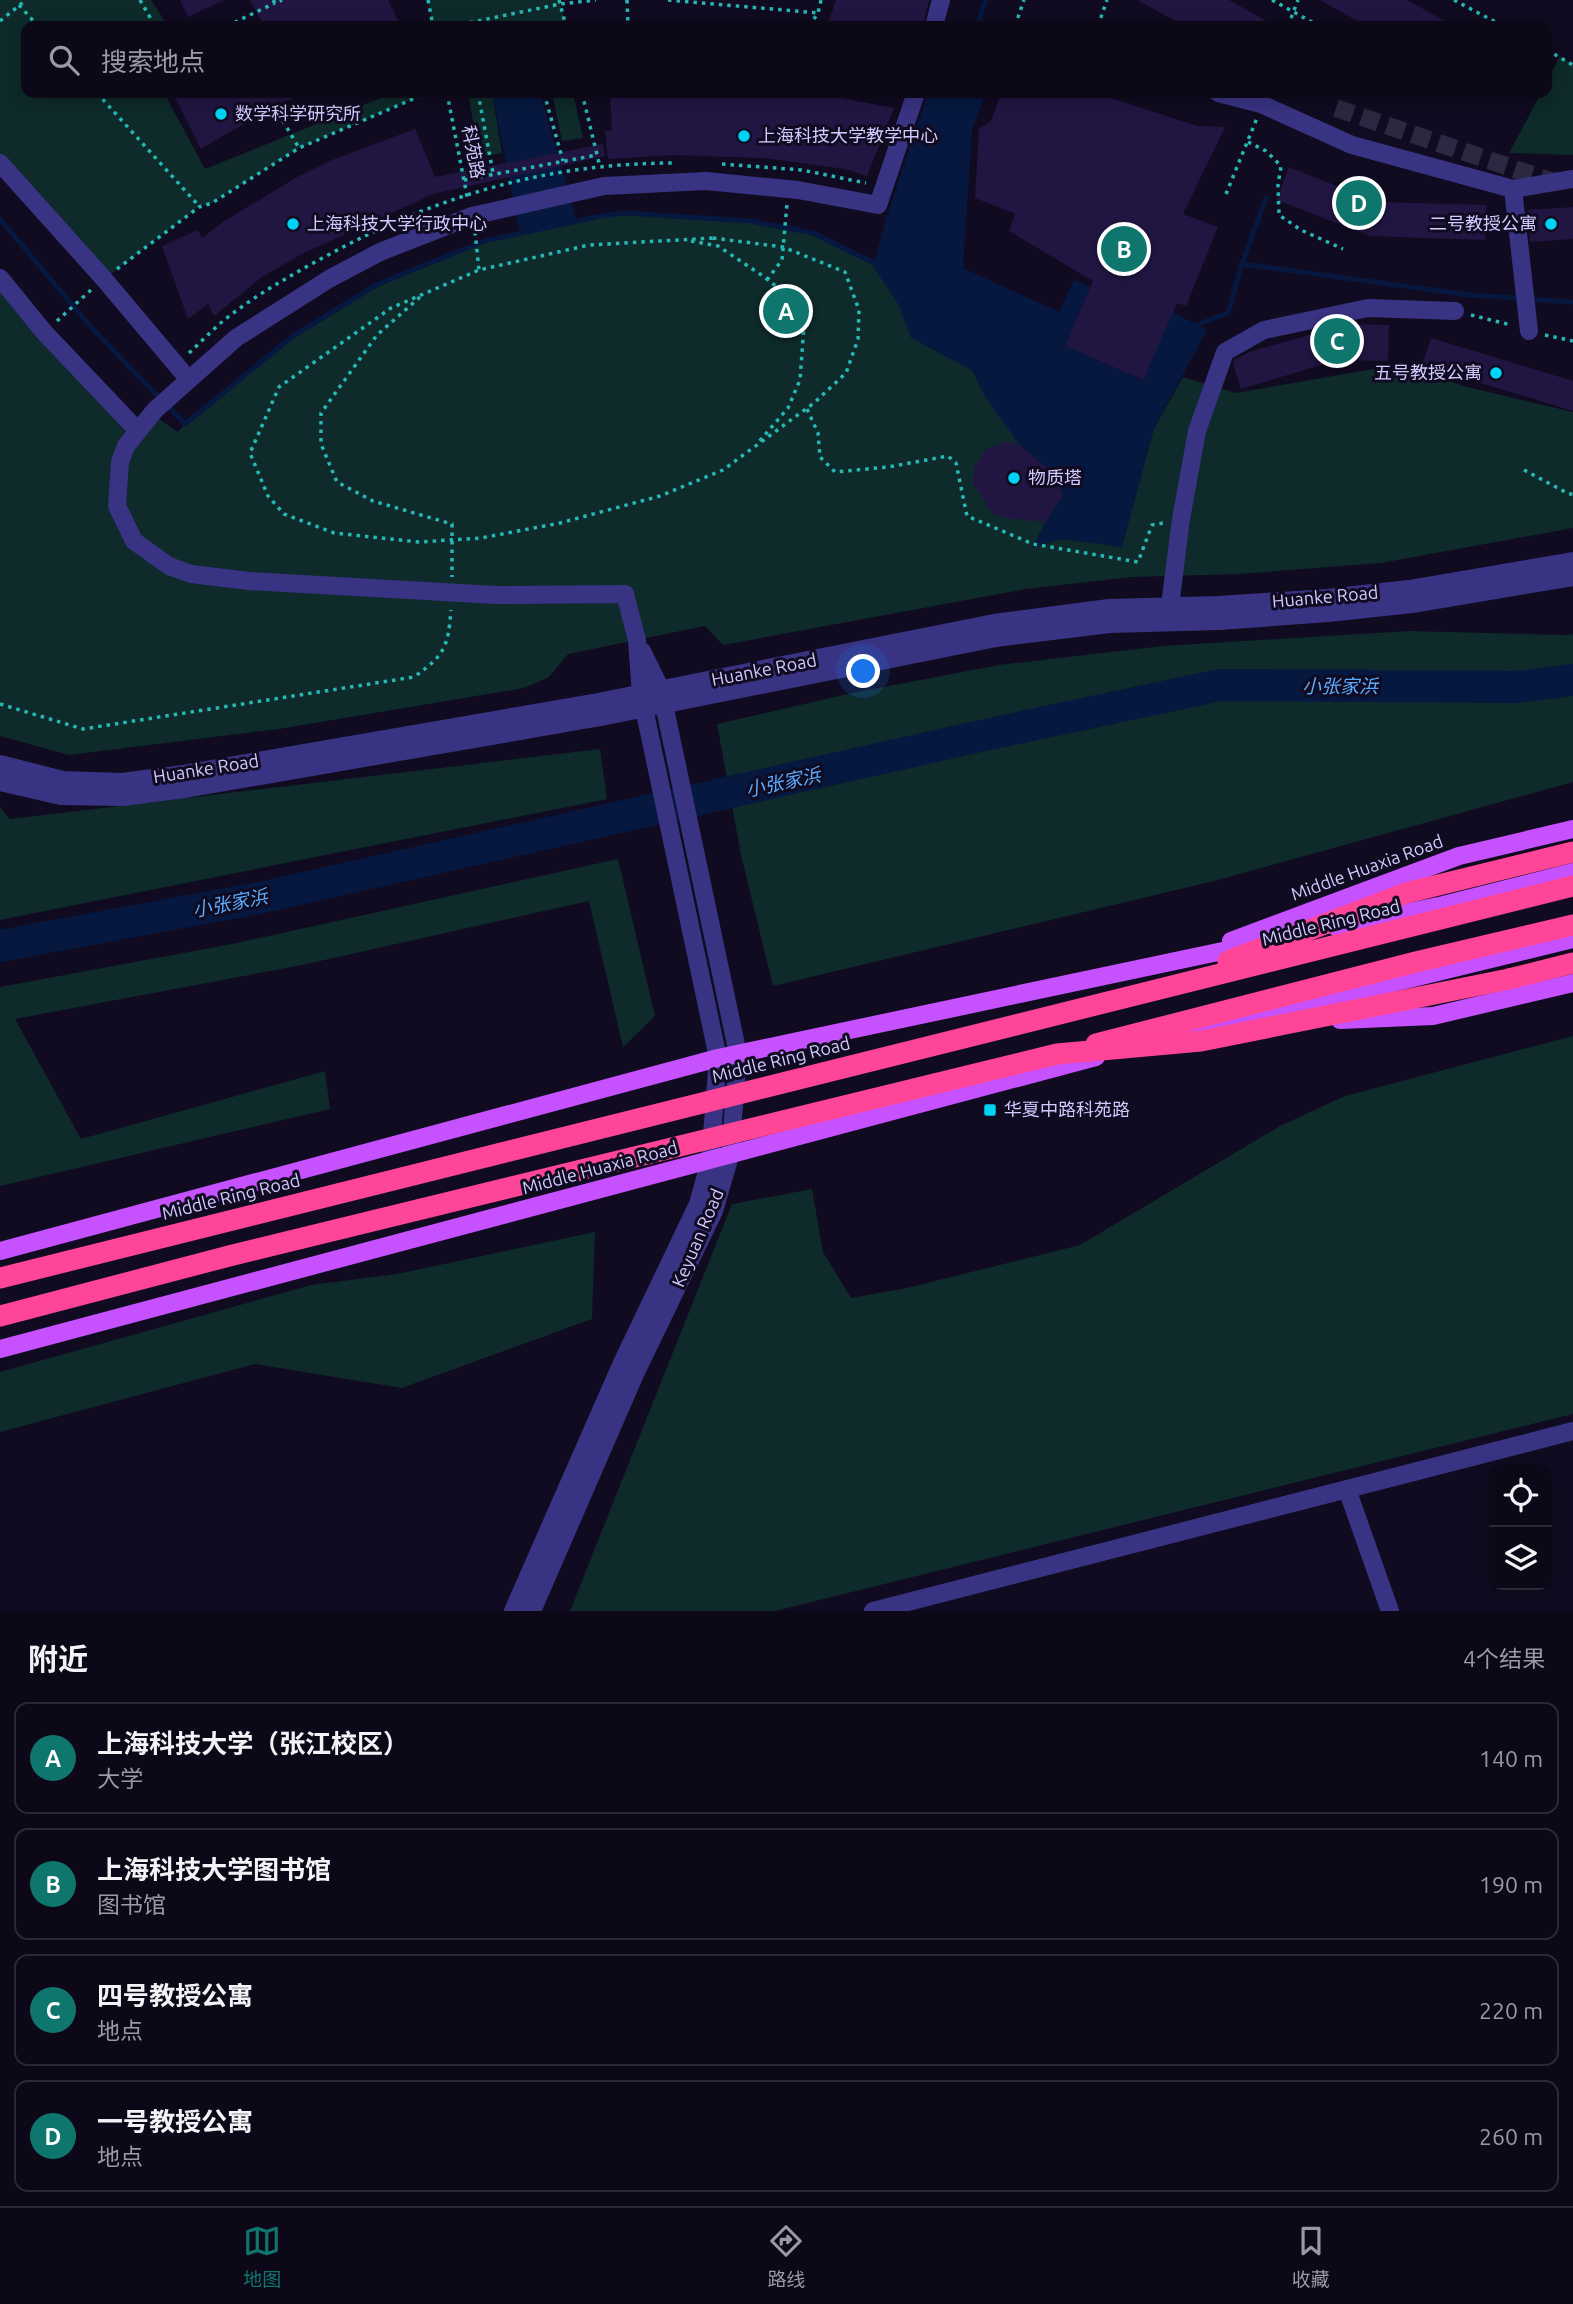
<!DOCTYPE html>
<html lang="zh">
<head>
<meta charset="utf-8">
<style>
	:root { --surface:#0c0818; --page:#1a1625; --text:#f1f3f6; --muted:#9a9aa2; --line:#2c2937; --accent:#0f766e }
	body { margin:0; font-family:Ubuntu,"Noto Sans SC",sans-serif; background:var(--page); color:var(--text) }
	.controls { position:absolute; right:21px; bottom:21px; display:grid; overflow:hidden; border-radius:14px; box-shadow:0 4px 18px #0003 }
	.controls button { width:63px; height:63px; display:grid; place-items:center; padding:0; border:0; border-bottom:2px solid var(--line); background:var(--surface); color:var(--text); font:35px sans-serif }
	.you { position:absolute; left:864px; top:672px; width:24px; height:24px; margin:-18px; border:5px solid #fff; border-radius:50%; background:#1a73e8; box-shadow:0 0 0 10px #1a73e833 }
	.badge { display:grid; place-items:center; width:46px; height:46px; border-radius:50%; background:var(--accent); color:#fff; font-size:23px; font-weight:700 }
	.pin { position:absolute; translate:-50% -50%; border:4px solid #fff; box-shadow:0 2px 7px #0006 }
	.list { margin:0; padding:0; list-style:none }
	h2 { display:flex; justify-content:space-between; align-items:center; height:91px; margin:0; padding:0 28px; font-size:30px }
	h2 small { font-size:23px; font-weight:400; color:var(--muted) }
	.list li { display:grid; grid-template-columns:46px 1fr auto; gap:21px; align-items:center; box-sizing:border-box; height:112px; margin:0 14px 14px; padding:0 14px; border:2px solid var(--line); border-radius:14px }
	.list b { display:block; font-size:26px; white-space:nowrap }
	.list p { margin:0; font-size:23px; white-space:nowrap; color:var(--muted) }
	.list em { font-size:23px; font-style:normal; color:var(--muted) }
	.icon { flex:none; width:38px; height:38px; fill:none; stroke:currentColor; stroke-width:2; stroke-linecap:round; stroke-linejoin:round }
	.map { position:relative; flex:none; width:1573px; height:1611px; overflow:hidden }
	.search { position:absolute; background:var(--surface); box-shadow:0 4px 18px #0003; left:21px; right:21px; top:21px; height:77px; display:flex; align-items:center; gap:18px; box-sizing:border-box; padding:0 24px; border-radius:14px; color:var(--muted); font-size:26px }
	.sheet { height:595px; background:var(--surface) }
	nav { display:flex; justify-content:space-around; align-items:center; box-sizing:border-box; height:98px; border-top:2px solid var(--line); background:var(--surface); font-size:19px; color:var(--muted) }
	nav a { display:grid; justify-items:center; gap:4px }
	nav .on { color:var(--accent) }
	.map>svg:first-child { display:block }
</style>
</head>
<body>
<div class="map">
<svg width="1573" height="1611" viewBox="0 0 1573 1611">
	<rect width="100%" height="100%" fill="#100b20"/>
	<path fill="#0e2a2a" d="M0 0H151L168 26H26V93H164L205 169 393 93H427L299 148 212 203 199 207 104 279 0 163Z
		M428 0H559L566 26H433Z
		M1560 56 1573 65V155L1509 153 1541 93H1547V81Z
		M468 93H492L502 153 479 157Z
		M552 93H573L583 138 562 141Z
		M625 213 735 220 813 233 874 263 901 304 913 336 971 368 1019 444 1052 473 1063 494 1032 547 1060 539 1122 546 1154 428 1183 377 1236 393 1402 364 1463 386 1573 412V528L1381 563 1239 574 1131 577 1026 589 723 645 705 626 568 654 549 677 524 688 279 729 69 755 0 736V278L138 431 152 414 178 432 185 424 293 336 372 287 484 241 600 216Z
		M1409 631 1568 635 1573 634V782L1214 881 773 986 741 855 717 724 852 693 999 665 1163 646Z
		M600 749 607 799 0 920V807L10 819Z
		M618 859 655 1016 623 1047 589 901 302 965 15 1019 81 1139 325 1071 330 1109 0 1186V987L232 944Z
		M1573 1036V1414L775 1611H570L732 1204 812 1189 823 1252 851 1298 907 1288 1080 1245 1280 1126 1345 1096Z
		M595 1232 592 1319 402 1388 255 1364 0 1432V1372L311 1285 397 1274Z"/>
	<path fill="#06183f" d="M492 93H540L577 221 520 233Z
		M928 93H986L972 130 963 268 1059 312 1074 280 1091 287 1065 346 1142 380 1173 312 1207 330 1154 428 1122 547 1060 539 1031 548 1063 494 1052 473 1019 444 984 395 971 368 913 336 901 304 874 263 886 219Z"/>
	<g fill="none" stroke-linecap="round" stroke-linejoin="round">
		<path stroke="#06183f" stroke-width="5" d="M977 26 986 0
			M0 219 90 326 185 424 293 336 376 285 484 241 600 216 625 213 751 221 813 233 874 263 901 304 913 336 973 368
			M1242 264 1266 198
			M1193 326 1228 313 1242 264 1470 295 1573 302"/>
		<path stroke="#06183f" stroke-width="32" d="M0 946 259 898 971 738 1220 685 1516 687 1573 680"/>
	</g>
	<path fill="#211642" d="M180 0H224L188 17Z
		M250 0H388L401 26H264Z
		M836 0H929L923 26H827Z
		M1137 0H1229L1275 26H1185Z
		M1320 0H1407L1454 26H1367Z
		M173 93H305L274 106 201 149Z
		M610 93H814L894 108 867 176 845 169 765 158 673 155 608 159 605 131H612Z
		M1001 93H1096L1197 126 1225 127 1183 214 1218 227 1186 306 1177 303 1143 380 1065 346 1093 281 1009 231 1015 214 975 198 979 129 991 121Z
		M415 129 435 177 603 144 605 156 433 194 302 254 262 277 214 316 208 304 188 319 162 246 198 230 202 238 223 222 297 177 332 160Z
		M1289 167 1377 202 1486 205 1485 240 1370 236 1277 200Z
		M1573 207V239L1530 242 1528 210Z
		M1348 324 1389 325 1388 361 1338 360 1241 389 1233 364 1234 360 1249 352Z
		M1431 338 1573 381V411L1422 365Z
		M1005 442 1019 444 1052 473 1063 494 1046 522 1005 518 993 514 973 483 974 469 984 451Z"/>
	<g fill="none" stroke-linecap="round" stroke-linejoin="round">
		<path stroke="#2d2841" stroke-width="18" stroke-dasharray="18 9" stroke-linecap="butt" d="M1336 108 1553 182"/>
		<path stroke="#25b8b5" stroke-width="3.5" stroke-dasharray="3.5 5" stroke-linecap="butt" d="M140 0 155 26
			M273 0 275 3 282 0
			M428 0 433 26
			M559 0 566 26
			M627 0 628 26
			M668 0 818 13
			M1272 0 1319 26
			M1454 0 1503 26
			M19 5 38 26
			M0 21 26 0
			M227 26 275 3
			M453 26 560 4 596 0
			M809 26 818 13 821 0
			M1015 26 1024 0
			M1098 26 1107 0
			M1288 26 1298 0
			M1547 50 1573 65
			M97 93 199 206
			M447 93 468 201
			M478 93 493 173
			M544 93 563 161
			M582 93 600 167
			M274 106 299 148
			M1248 142 1266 151 1281 166 1278 185 1279 215 1301 230 1343 249
			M722 164 802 170 866 183
			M464 180 597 155
			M1226 194 1257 118
			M475 232 479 270
			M713 238 783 247 845 272 859 310 858 339 846 373 814 403 723 470 660 496 560 523 481 538 419 542 334 533 284 514 268 496 250 453 279 387 391 308 479 270 589 245Z
			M691 241 718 246 763 276 787 295 804 326 800 380 788 408 757 444
			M117 269 199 207 212 203 299 148 427 93
			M767 280 782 260 787 204
			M420 297 377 335 321 413V444L337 482 373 501 452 524V577
			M1471 315 1511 325
			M57 321 92 289
			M1545 335 1573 341
			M189 353C202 341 214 328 228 317 259 293 293 274 328 255 439 195 549 163 675 163
			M807 409 818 433 820 457 835 472 888 467 948 456 956 463 967 516 1033 544 1138 562 1152 525 1163 523
			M1524 470 1569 494H1573
			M0 704 83 729 414 677C445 655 448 647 451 610"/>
		<path stroke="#393383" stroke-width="18" d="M934 26 941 0
			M1218 93 1261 104 1352 145 1513 189 1573 179
			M0 163 104 279 189 380
			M1513 189 1529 331
			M0 278 44 332 138 431
			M1170 606 1181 519 1197 431 1225 352 1264 330 1368 308 1455 311
			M0 764 63 780 122 782 183 774 598 702 994 623 1109 608 1218 605 1327 598 1409 589 1573 561
			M0 782 61 796 123 797 185 789 601 717 996 638 1110 624 1219 621 1328 613 1412 604 1573 577
			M1347 1489 1390 1611
			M513 1611 621 1365 698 1204 710 1161 718 1058 641 694 637 640 625 594 496 595 249 581 191 574 169 566 134 541 117 506 120 462 126 446 155 410 236 338 329 279 380 252 472 216 604 186 706 181 798 190 878 205 916 93
			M532 1611 636 1372 714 1211 730 1156 738 1054 661 690 642 651
			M873 1611 1573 1431"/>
		<path stroke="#c551ff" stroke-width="18" d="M1336 927 1443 905 1573 872
			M1231 941 1459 856 1573 829
			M1340 1020 1433 1016 1573 983
			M1167 1038 1573 939
			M0 1251 718 1058 1251 945
			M0 1349 1096 1057"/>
		<path stroke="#ff4597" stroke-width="21" d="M1406 893 1573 852
			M1509 979 1573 963
			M1096 1044 1416 962 1573 925"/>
		<path stroke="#ff4597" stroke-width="21" d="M1228 961 1406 893
			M0 1278 1573 886
			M0 1316 233 1255 1057 1054 1201 1041 1509 979"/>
	</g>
	<g fill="#00d3f5" stroke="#100b20" stroke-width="2.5">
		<circle cx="221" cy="114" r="7"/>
		<circle cx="744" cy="136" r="7"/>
		<circle cx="293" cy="224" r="7"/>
		<circle cx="1551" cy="224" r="7"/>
		<circle cx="1496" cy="373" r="7"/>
		<circle cx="1014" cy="478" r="7"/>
		<rect x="983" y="1103" width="14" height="14" rx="3.5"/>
	</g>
	<g text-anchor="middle" stroke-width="6" stroke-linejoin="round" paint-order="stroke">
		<g font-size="18" fill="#d2caff" stroke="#100b20" text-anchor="start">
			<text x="235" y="120">数学科学研究所</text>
			<text x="758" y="142">上海科技大学教学中心</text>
			<text x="307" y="230">上海科技大学行政中心</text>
			<text x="1537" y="230" text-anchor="end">二号教授公寓</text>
			<text x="1482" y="379" text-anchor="end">五号教授公寓</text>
			<text x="1028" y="484">物质塔</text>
			<text x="1004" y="1116">华夏中路科苑路</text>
		</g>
		<g font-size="18" fill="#d2caff" stroke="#100b20">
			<text transform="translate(473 152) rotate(79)" y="6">科苑路</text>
			<text transform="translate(1325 597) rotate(-5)" y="6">Huanke Road</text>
			<text transform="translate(764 670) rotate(-11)" y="6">Huanke Road</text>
			<text transform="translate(206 769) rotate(-9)" y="6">Huanke Road</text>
			<text transform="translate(1367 868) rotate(-20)" y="6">Middle Huaxia Road</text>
			<text transform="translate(1331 923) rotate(-14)" y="6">Middle Ring Road</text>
			<text transform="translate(781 1060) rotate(-14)" y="6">Middle Ring Road</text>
			<text transform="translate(600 1168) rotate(-15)" y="6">Middle Huaxia Road</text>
			<text transform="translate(231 1197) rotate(-14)" y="6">Middle Ring Road</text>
			<text transform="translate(698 1238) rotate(-67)" y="6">Keyuan Road</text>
		</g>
		<g font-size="19" font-style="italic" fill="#58abff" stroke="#100b20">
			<text x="1340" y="693">小张家浜</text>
			<text transform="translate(783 782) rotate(-12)" y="7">小张家浜</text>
			<text transform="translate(230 903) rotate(-11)" y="7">小张家浜</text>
		</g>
	</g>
</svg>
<div class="controls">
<button><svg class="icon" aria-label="locate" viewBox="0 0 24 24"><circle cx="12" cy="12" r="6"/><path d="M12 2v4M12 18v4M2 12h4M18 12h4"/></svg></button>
<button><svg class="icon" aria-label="layers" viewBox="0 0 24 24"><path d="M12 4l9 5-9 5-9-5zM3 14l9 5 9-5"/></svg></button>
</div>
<div class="you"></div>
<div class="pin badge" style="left:786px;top:311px">A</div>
<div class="pin badge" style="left:1124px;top:249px">B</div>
<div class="pin badge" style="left:1337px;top:341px">C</div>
<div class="pin badge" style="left:1359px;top:203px">D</div>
<div class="search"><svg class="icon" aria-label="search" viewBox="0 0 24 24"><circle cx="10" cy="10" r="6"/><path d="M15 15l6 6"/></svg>搜索地点</div>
</div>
<section class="sheet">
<h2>附近<small>4个结果</small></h2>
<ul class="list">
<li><span class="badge">A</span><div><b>上海科技大学（张江校区）</b><p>大学</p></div><em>140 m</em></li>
<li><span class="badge">B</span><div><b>上海科技大学图书馆</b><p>图书馆</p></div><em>190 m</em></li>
<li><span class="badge">C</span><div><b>四号教授公寓</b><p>地点</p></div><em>220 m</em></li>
<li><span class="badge">D</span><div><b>一号教授公寓</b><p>地点</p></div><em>260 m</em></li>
</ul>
</section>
<nav>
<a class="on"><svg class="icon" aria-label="map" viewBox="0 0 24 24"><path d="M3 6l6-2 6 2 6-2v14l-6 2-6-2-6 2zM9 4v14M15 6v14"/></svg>地图</a>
<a><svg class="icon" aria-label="directions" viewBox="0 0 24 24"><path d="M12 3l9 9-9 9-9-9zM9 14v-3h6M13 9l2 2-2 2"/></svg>路线</a>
<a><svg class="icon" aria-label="saved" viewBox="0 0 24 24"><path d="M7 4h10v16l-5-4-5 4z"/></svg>收藏</a>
</nav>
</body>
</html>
